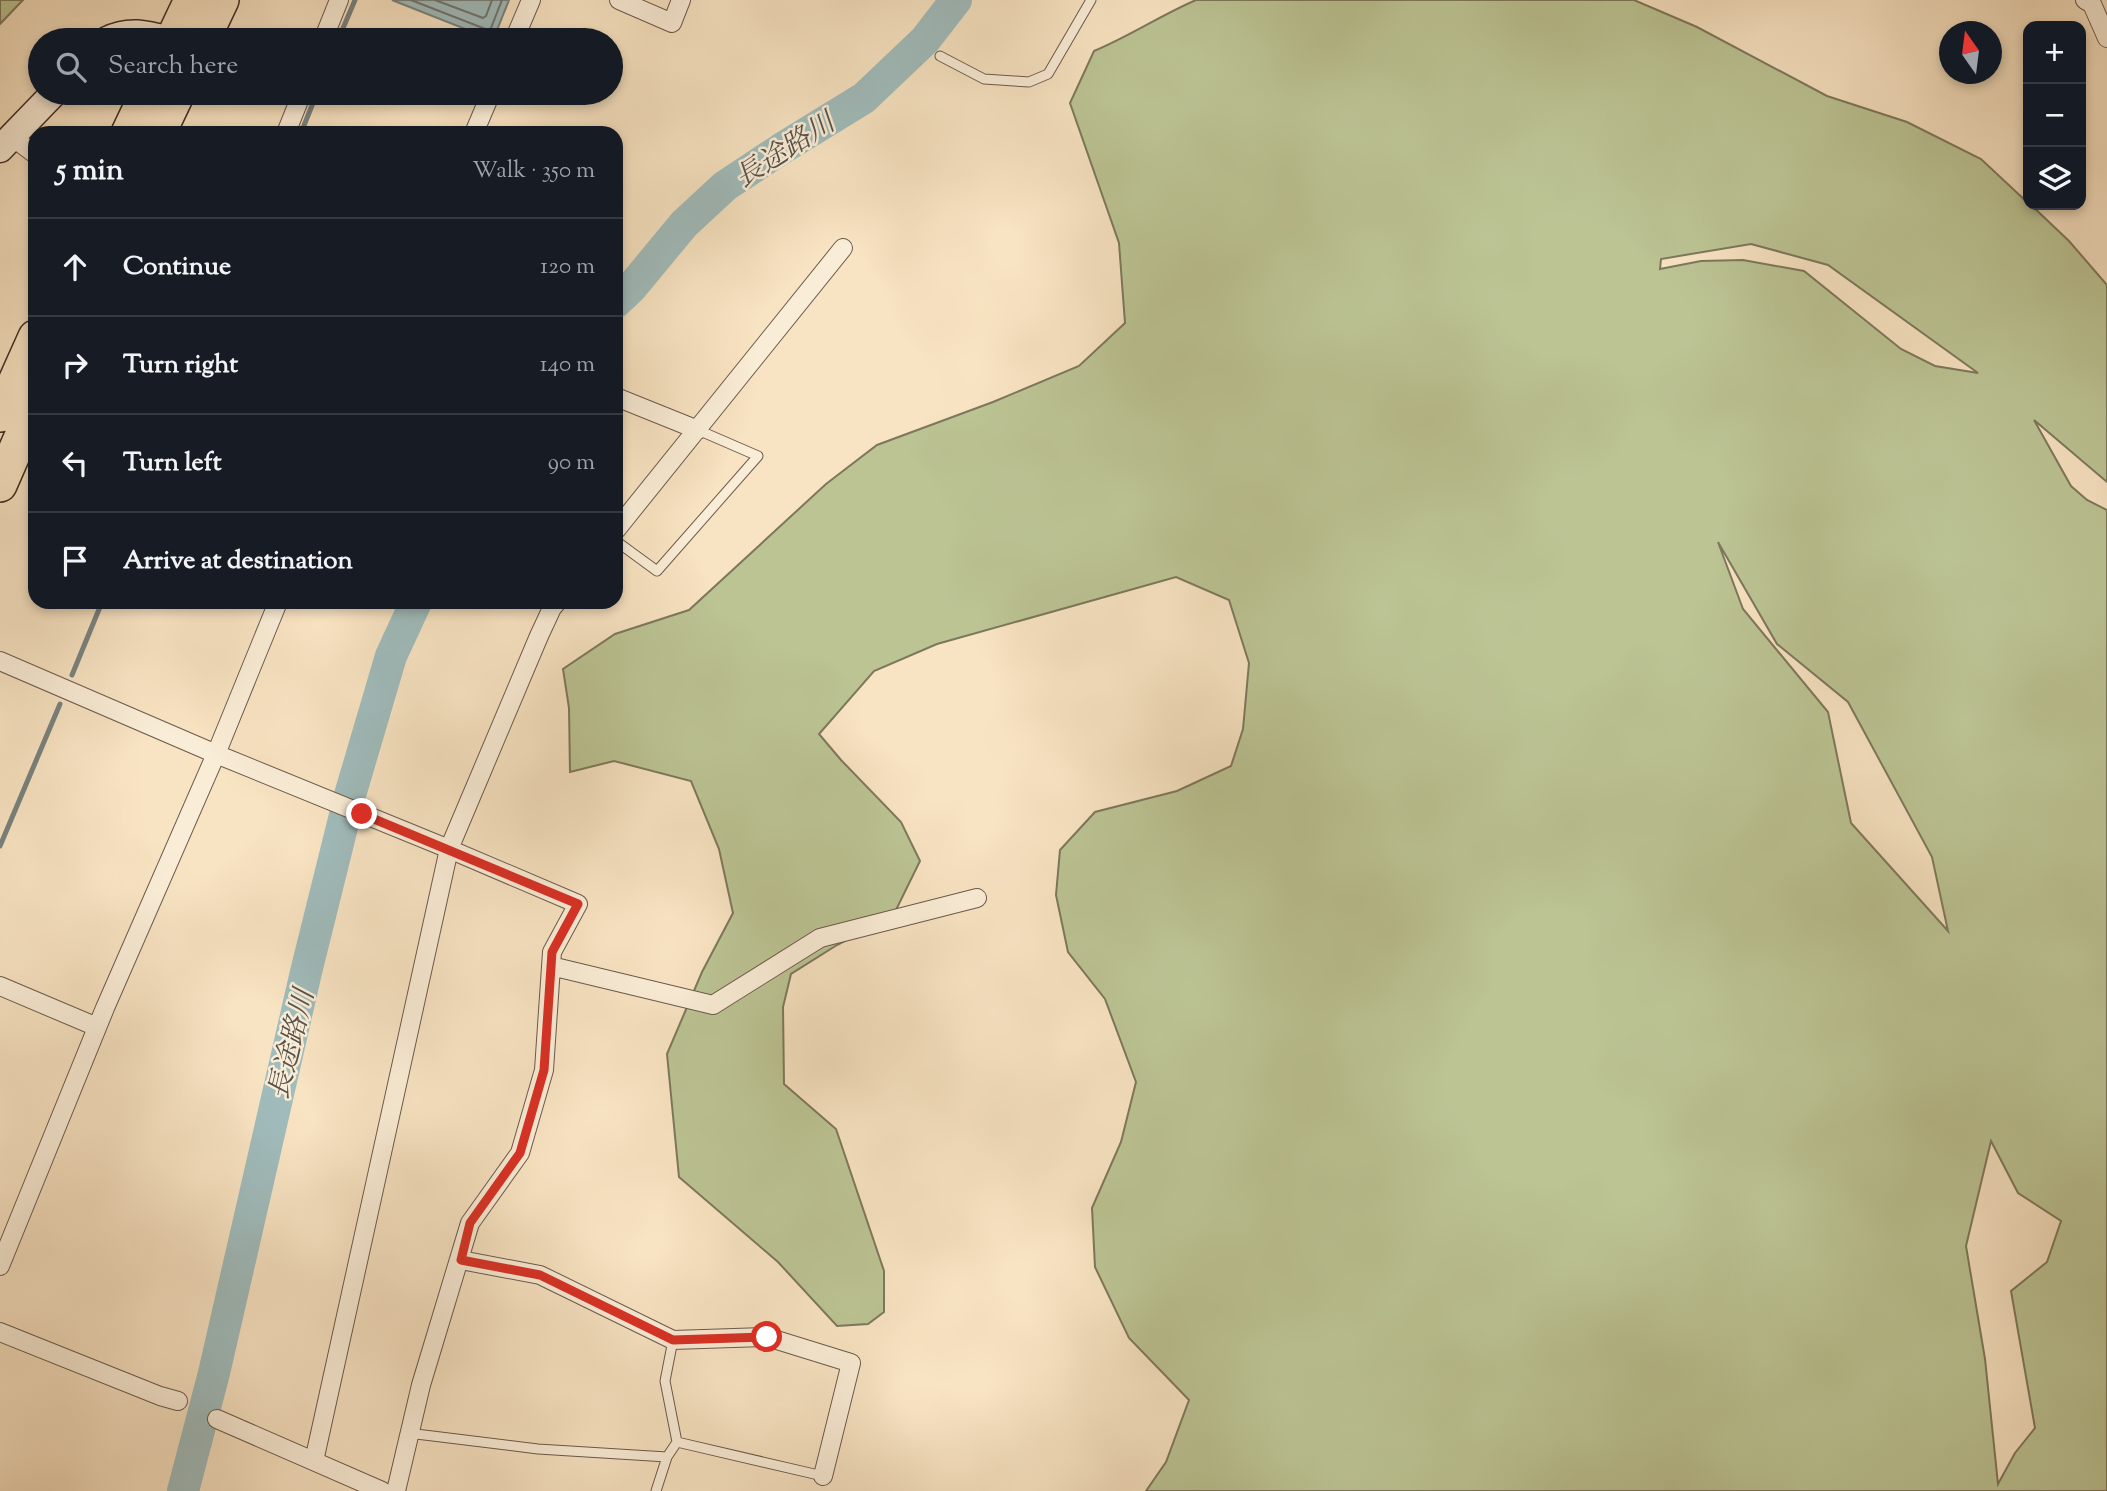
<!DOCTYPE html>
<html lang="en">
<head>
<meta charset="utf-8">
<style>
	:root { --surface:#171b24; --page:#242831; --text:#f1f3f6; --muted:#9ea1a6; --line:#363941 }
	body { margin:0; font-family:"Sorts Mill Goudy","Noto Serif JP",serif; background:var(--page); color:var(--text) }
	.controls { position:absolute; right:21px; top:21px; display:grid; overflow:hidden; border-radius:14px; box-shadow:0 4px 10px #0003 }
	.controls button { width:63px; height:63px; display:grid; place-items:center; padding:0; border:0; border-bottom:2px solid var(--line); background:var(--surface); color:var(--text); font:35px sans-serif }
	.compass { position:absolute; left:1939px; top:21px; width:63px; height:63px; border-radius:50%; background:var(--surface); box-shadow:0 4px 10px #0003; rotate:346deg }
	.stop { position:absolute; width:21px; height:21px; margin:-16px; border:5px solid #d93025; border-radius:50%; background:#fff }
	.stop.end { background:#d93025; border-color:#fff; box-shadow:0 2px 7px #0008 }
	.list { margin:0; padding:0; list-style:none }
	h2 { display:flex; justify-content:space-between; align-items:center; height:91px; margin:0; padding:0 28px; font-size:30px }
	h2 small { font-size:23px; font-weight:400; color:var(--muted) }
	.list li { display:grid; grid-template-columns:46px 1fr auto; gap:21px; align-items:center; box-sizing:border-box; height:98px; padding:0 28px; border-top:2px solid var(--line) }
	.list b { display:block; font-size:26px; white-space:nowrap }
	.list em { font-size:23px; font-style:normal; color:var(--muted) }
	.icon { flex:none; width:38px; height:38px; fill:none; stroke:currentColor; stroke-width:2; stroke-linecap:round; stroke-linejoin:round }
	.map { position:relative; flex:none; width:2107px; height:1491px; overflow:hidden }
	.search { position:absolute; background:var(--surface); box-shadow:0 4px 10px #0003; left:28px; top:28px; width:595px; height:77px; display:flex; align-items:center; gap:18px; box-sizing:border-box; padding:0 24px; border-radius:38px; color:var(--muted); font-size:26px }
	.panel { position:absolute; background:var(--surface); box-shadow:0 4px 10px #0003; left:28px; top:126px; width:595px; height:483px; border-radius:21px }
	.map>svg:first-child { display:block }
</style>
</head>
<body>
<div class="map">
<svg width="2107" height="1491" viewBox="0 0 2107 1491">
	<rect width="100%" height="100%" fill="#f8e3c2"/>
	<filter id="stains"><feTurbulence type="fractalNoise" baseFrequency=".00286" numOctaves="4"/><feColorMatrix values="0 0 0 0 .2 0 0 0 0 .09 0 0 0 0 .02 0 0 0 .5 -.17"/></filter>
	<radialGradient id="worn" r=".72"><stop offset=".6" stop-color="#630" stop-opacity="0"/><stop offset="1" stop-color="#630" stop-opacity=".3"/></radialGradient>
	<path fill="#bcc494" stroke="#7d785c" stroke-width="2" fill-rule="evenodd" d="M0 0H23L0 24Z
		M1196 0H1634L1697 27 1827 96 1907 122 1981 159 2028 203V205H2031L2069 241 2107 285V482L2034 420 2071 486 2087 500 2107 510V1491H1146L1166 1462 1189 1400 1129 1338 1095 1267 1092 1208 1121 1142 1136 1082 1105 999 1068 952 1056 895 1060 850 1095 812 1177 791 1231 766 1243 729 1249 663 1229 600 1176 577 937 644 874 671 819 734 841 760 901 822 920 861 893 916 837 945 791 974 783 1007 784 1084 836 1129 884 1271V1312L868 1324 837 1326 778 1262 679 1177 667 1054 702 972 733 913 719 849 691 781 614 761 570 772 569 708 563 669 615 634 689 610 826 484 877 445 993 402 1079 366 1125 323 1119 243 1070 103 1094 51C1130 36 1161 15 1196 0ZM1751 244 1828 265 1978 373 1935 366 1901 349 1804 271 1743 260 1701 261 1660 269 1661 259ZM1718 542 1777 644 1848 702 1932 857 1948 931 1851 823 1828 712 1743 609ZM1991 1141 2018 1193 2061 1221 2047 1262 2011 1291 2035 1428 2015 1453 1998 1484 1985 1359 1966 1246Z"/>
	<path fill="#a0bcbc" stroke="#79837f" stroke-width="2" d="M392 0H509L493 40Z"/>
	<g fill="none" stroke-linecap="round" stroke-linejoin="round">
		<path stroke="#6f7470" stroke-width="2" d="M411 0 488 30 491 28 502 0
			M435 0 483 18 486 16 492 0"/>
		<path stroke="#79837f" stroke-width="5" d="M338 40 355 0
			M301 133 317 93
			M72 675 102 602
			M0 846 60 704"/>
		<path stroke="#a0bcbc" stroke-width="32" d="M616 302 631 288 684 224 725 186 781 149 864 98 925 40 956 0
			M183 1491 214 1373 306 972 350 795 391 656 416 602"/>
		<g stroke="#6c5a4c" stroke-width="11">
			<path id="lane" d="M940 56 984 79 1029 82 1048 74 1091 0
				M616 541 657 571 758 456 698 430
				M673 1340 665 1381 677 1442
				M408 1433 538 1449 667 1457
				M656 1491 667 1457 677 1442 823 1476"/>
		</g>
		<g stroke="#6c5a4c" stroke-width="20">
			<path id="street" d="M619 0 672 23 681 0
				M2085 0 2092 4 2107 38
				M323 40 339 0
				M514 40 531 0
				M286 133 302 93
				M474 133 491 93
				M12 137 35 154
				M616 397 698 430
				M616 530 843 248
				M0 661 216 754 449 849 578 904 552 952 544 1070 520 1153 470 1223 421 1385 396 1491
				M551 966 713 1005 820 938 977 898
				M0 986 97 1027
				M461 1260 540 1275 673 1340 767 1337 851 1363 823 1476
				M0 1266 105 1008 216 754 278 602
				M0 1332 160 1396 178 1401
				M217 1419 382 1491
				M314 1461 449 849 539 636 552 608 557 602"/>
		</g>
		<g stroke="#3e2d24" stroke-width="29">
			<path id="secondary" d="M107 40C129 29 147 34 170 40
				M0 149 54 93"/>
		</g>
		<g stroke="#3e2d24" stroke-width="36">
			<path id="highway" d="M172 40 191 0
				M203 40 222 0
				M128 133 147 93
				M159 133 178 93
				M0 415 35 337
				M0 485 35 405"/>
		</g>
		<use href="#lane" stroke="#faedd7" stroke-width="9"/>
		<use href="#street" stroke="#faedd7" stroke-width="18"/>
		<use href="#secondary" stroke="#faedd7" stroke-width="26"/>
		<use href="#highway" stroke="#f8e3c2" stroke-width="33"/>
	</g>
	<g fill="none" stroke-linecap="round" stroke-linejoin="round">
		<path stroke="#d93025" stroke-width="9" d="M362 814 578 904 552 952 544 1070 520 1153 470 1223 461 1260 540 1275 673 1340 767 1337"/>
	</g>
	<g text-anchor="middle" stroke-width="5" stroke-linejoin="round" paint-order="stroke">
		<g font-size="28" font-style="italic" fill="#56514a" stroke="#faedd7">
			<text transform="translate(784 149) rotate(-33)" y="10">長途路川</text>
			<text transform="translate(290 1044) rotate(-76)" y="10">長途路川</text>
		</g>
	</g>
	<rect width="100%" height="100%" filter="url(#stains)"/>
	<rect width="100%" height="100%" fill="url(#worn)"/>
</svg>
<div class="controls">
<button>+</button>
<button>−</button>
<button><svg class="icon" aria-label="layers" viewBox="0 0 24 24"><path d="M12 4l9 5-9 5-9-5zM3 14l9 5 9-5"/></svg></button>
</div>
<svg class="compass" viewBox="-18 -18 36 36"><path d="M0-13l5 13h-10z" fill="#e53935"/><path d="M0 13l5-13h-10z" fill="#9ea1a6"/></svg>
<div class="stop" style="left:767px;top:1337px"></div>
<div class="stop end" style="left:362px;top:814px"></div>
<div class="search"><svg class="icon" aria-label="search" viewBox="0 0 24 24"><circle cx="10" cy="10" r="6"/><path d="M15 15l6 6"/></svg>Search here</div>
<section class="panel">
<h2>5 min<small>Walk · 350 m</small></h2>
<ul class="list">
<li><svg class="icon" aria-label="ahead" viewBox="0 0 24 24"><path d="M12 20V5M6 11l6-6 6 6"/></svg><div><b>Continue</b></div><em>120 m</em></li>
<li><svg class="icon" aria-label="right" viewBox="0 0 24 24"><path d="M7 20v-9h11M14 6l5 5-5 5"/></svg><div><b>Turn right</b></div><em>140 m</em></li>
<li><svg class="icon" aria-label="left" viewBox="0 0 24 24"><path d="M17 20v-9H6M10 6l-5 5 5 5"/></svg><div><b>Turn left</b></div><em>90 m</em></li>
<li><svg class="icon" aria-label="arrive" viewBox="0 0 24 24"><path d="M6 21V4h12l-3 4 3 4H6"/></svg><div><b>Arrive at destination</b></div></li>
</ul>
</section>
</div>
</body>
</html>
